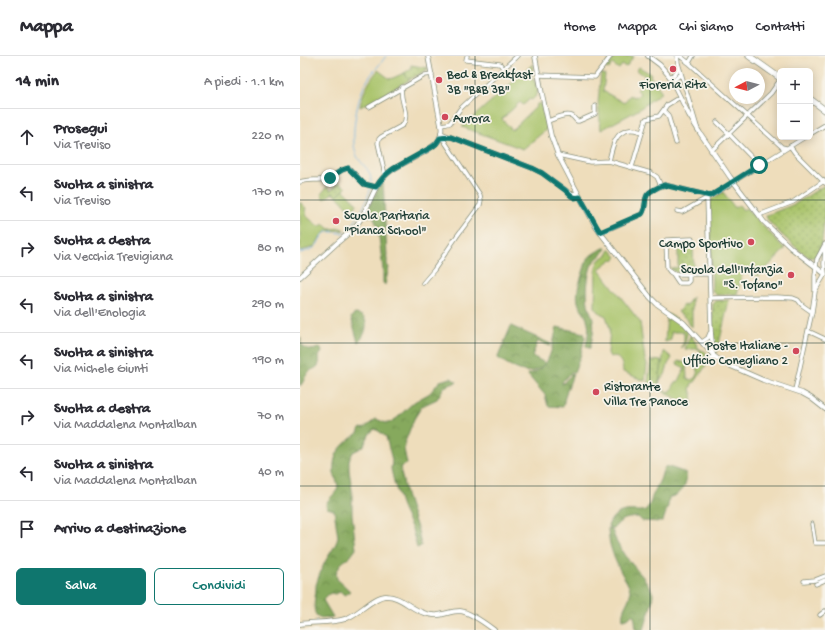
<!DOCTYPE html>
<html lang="it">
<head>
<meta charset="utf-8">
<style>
	:root { --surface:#fff; --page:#f7f7f7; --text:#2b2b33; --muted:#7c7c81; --line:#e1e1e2; --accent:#0f766e }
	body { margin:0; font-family:"Gochi Hand",sans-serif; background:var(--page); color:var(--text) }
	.controls { position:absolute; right:12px; top:12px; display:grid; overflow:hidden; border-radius:6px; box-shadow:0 2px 10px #0003 }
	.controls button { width:36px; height:36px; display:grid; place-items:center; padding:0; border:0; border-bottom:1px solid var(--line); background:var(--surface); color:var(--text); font:20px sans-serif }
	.compass { position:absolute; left:429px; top:12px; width:36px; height:36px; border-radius:50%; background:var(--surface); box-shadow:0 2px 10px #0003; rotate:263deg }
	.stop { position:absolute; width:12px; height:12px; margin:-9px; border:3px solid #0f766e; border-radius:50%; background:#fff }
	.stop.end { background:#0f766e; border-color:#fff; box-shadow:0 1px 4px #0008 }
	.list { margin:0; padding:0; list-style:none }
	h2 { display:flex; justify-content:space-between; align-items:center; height:52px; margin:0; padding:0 16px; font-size:17px }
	h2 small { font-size:13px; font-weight:400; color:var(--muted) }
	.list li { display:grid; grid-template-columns:26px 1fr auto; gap:12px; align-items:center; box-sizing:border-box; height:56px; padding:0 16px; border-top:1px solid var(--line) }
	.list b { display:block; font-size:15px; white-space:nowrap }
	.list p { margin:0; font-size:13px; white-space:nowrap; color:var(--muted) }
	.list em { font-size:13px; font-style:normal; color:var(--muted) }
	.actions { display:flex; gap:8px; padding:12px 16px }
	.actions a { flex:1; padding:9px 0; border:1px solid var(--accent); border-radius:6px; text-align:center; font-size:14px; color:var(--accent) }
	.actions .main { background:var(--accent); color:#fff }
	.icon { flex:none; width:22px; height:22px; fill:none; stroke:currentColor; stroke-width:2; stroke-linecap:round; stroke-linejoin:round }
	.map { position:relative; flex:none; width:525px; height:574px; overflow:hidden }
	header { display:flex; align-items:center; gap:24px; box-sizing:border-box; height:56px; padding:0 20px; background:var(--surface); border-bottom:1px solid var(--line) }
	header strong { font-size:19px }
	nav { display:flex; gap:22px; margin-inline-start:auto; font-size:14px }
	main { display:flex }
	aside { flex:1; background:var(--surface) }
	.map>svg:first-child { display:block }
</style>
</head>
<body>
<header>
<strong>Mappa</strong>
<nav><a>Home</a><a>Mappa</a><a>Chi siamo</a><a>Contatti</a></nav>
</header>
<main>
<aside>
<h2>14 min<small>A piedi · 1.1 km</small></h2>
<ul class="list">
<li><svg class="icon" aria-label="ahead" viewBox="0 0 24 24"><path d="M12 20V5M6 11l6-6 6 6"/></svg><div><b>Prosegui</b><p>Via Treviso</p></div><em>220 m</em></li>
<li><svg class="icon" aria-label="left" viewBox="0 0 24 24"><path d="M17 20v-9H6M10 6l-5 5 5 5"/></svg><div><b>Svolta a sinistra</b><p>Via Treviso</p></div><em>170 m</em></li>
<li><svg class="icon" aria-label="right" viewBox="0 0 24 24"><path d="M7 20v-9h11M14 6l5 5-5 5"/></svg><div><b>Svolta a destra</b><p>Via Vecchia Trevigiana</p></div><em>80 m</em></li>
<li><svg class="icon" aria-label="left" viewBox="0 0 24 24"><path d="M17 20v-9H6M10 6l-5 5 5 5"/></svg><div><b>Svolta a sinistra</b><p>Via dell'Enologia</p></div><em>290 m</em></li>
<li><svg class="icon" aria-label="left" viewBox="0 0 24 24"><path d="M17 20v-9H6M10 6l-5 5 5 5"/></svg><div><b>Svolta a sinistra</b><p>Via Michele Giunti</p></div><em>190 m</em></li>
<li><svg class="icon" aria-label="right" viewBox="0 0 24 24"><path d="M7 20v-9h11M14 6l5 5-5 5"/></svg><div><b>Svolta a destra</b><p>Via Maddalena Montalban</p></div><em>70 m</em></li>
<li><svg class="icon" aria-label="left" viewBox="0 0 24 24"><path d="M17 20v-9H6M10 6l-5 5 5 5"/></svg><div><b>Svolta a sinistra</b><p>Via Maddalena Montalban</p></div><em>40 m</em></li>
<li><svg class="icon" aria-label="arrive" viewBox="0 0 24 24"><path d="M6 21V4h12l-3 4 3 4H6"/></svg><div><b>Arrivo a destinazione</b></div></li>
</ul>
<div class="actions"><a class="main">Salva</a><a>Condividi</a></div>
</aside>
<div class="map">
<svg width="525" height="574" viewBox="0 0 525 574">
	<defs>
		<pattern id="forest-crowns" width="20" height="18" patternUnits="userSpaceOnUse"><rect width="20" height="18" fill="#86a95d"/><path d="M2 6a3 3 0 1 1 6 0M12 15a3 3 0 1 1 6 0" fill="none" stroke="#6d8b4e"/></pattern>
		<pattern id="park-dots" width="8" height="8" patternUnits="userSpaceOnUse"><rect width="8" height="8" fill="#a8c369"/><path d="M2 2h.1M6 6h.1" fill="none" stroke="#88a057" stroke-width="1.8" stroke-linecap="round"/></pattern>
	</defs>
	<rect width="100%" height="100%" fill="#f7f3e8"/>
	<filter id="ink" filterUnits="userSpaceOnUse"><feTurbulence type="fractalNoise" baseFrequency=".025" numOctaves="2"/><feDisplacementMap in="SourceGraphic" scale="8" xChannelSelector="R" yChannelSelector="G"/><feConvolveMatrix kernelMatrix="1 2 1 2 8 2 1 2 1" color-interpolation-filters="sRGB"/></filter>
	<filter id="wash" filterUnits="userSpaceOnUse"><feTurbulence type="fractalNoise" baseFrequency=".012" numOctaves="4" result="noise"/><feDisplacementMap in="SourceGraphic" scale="16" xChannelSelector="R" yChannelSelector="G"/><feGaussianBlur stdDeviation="0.9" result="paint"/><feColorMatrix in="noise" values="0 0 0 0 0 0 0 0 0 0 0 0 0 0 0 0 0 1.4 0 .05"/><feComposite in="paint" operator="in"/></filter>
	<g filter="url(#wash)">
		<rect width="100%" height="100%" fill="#edb"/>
		<path fill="#a8c369" stroke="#64804e" d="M313 0H334L326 11 322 9 319 13 312 8 309 13 307 12 306 13 305 11Z
			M233 8 232 19H231L232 23H233C238 32 241 36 232 44L230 43 223 49 220 46 202 63 212 74 237 50 236 49 239 47 241 49 247 73 223 93 162 71Z
			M339 11 351 18 350 20 362 36 338 54 301 74 298 47 301 17H303L302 18 305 19 303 35 324 47 330 39 333 41 334 40 336 41 337 40H338L340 37 337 34 346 21 337 14Z
			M78 14 90 23 93 22 104 17 109 24 69 48H66L60 51C62 37 69 25 78 14Z
			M44 134 57 148 52 156 37 140Z
			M423 136 435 152 439 149 443 154 446 152 485 193 459 220 443 215 437 238 416 239 414 237 412 234 410 149 412 143Z
			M0 146 6 152 5 155 7 157 5 159 18 170H21L23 168 30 173 41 172 44 174 27 175 21 180 15 190 11 192 0 195Z
			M310 193 317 201 314 204 312 203 299 213 340 266 345 304 347 308 345 325 323 316C323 309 321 303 314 300L310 301 308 297 310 273 308 266 306 260 300 257 295 251 296 212 298 205 308 198Z
			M367 258C375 261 382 267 388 274L385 287 382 292 381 291 384 286V276H371V284L365 286Z
			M391 279 399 293 406 296V299L404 302 401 303 400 294 399 293H385L390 280Z
			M364 295 372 302 368 308 365 319 361 322 359 327 360 330 362 333 368 336 371 335 375 327 379 325 385 312 377 308 378 305 386 307 387 322 391 324 395 322 398 316 397 309H390V307L406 306 407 308 395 326 392 327 390 334C394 338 392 345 391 351L358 332Z"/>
		<path fill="url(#forest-crowns)" stroke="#527348" d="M83 124 87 201V209L89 211 85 229 83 227V214L78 173 73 159 69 161 66 157 77 134Z
			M304 192H306C302 201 292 203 290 214 287 224 286 243 289 252 290 256 293 260 293 264 295 273 292 283 290 292H288L286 290C288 279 291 269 285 259 283 255 279 251 278 246 275 233 283 219 286 206 290 198 296 196 304 192Z
			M55 258C57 258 60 259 62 260 70 266 65 281 58 286L51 261Z
			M211 270 251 288 250 290 238 285 232 300 245 307C231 324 213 312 198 302V301Z
			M257 271 284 277 285 281 280 301 274 316C269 316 265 323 262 326V328L272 318H273L265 340 263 351 248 350 245 339 227 318C251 316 252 289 257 271Z
			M0 281 1 282V288C8 294 11 296 20 291L22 296 19 300C21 316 12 310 7 318 4 322 4 326 0 330Z
			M151 322 157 326 144 331 137 343 122 350 114 363 105 386 104 393 107 408 100 411 106 439 118 475 121 490 117 492 112 473 103 454 94 426 91 413 92 404 86 381 80 376 75 373 70 377 63 391 53 396 49 404V414L52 434V458L56 493 50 501 44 505 40 509 36 517 37 523 50 535 45 539 40 536 35 538 31 537 29 538 23 544 33 561C14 565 13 558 15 541 16 537 16 533 16 529 18 522 21 515 24 508 28 499 36 491 38 481L34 454 27 452 26 449C28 442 35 439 38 432 38 427 35 422 34 417 32 395 44 388 59 376V374L61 372 63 373 76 363 86 367 91 366 97 362 114 346 130 337 140 325Z
			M366 410 386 417C388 427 381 441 369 441L368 450 363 465 362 466 342 465 338 461C325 462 321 463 313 473L308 470C314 455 324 454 338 455 342 455 345 455 347 452 350 449 351 445 352 441 355 435 357 430 360 424 362 419 362 414 366 410Z
			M308 471 312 474 317 487 325 500 343 521 351 533 353 538 352 546 344 574H336L335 564 333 558C330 561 328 564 323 564 320 552 332 545 330 534 329 529 325 523 322 518 314 503 308 488 308 471Z"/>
		<path fill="url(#park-dots)" stroke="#64804e" d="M111 9 128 12V13L109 24 104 17 111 13Z
			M40 126 46 132 36 141 33 137 24 143 21 138 28 130 31 134Z
			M523 130H525C525 144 525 193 516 200 514 202 512 201 510 202 501 196 468 169 466 160L467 159 495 148Z
			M378 185 379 188H385L386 190H393L394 216H374L370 212H378V187H369V186Z
			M392 241V271L389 268 388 264 378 256 383 249 386 250Z
			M429 244 417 297C412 288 412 259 413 248L416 245Z
			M351 304 362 305 358 332 348 326Z"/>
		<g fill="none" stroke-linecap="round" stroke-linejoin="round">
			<path stroke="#70b3e5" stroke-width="1" d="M71 127C72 112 61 110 56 98 50 80 57 41 67 25 72 16 80 9 86 0
				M0 197C5 195 11 195 15 191 20 187 20 179 27 176 32 175 38 177 43 177 58 167 66 148 71 131"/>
		</g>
	</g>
	<g filter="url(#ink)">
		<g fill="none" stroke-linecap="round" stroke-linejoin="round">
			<g stroke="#868d78" stroke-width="5">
				<path id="minor" d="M167 0 166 4 200 8 203 12
					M377 0 378 7 397 71
					M380 0 389 7 482 91 486 92
					M389 7 393 0
					M238 19 295 21 311 0
					M370 21C375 18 378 16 378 10
					M373 25 381 18
					M69 51 125 19 132 18
					M364 55 368 59 376 87
					M248 65C254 63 265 57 272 60 274 61 275 64 277 65H279L295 58V50
					M417 66 429 78 459 109
					M141 69 147 68 150 67 160 53 217 0
					M141 77 151 81 232 112 242 117 271 138 278 137
					M510 78 525 69
					M490 90 495 97 525 127
					M411 95 471 37 480 24
					M258 99 290 106 309 105 351 117 357 121 361 130
					M309 105C312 93 314 76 329 74 333 73 338 75 342 76
					M332 111 346 63 359 60 367 49 380 41
					M85 119 78 87 79 83 81 81 103 69C111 57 98 44 102 31
					M0 126C8 123 17 125 26 123 34 121 39 113 49 112L64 128 76 131
					M407 142 411 274 413 298
					M377 155 382 156 384 155 431 128 436 124 505 81
					M459 159 493 146 524 125
					M300 177 342 158C349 147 340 140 355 133 358 131 361 130 365 129L406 139 407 140V142
					M525 190 524 208 525 217
					M373 218H409
					M389 218V225L387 227H379L373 218 370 216 367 212 366 184 392 183
					M123 227 134 214 157 180 180 149 181 144 180 139 143 83 140 82
					M515 235 525 218
					M410 242 477 241 493 242 498 244 502 249 512 256
					M508 275 525 283
					M402 286 408 282 410 277
					M407 303 415 301
					M495 334 512 256 515 236V220L517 203 525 188
					M512 468 515 487H525
					M504 525 515 524 525 520
					M516 528 525 524
					M520 559 525 555"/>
			</g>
			<g stroke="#868d78" stroke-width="5.5">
				<path id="tertiary" d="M235 0 242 38 251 80 258 99 271 124 296 171 350 241 357 248 384 267 415 301 424 307 463 324 502 337 511 342 525 353
					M348 0 360 9 370 21 389 59 400 77 430 121 459 159 464 166 491 192 525 218
					M0 221C12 210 24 199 36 188 44 181 52 175 58 167 70 151 72 130 88 117 100 107 131 96 139 84 141 80 142 74 141 69L128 0
					M0 568C15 566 31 567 45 563 58 559 73 541 85 540 100 539 110 553 124 557 140 563 146 555 160 555 170 556 186 568 194 574"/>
			</g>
			<g stroke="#868d78" stroke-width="7">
				<path id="primary" d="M449 0 480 22
					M510 43 525 54"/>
			</g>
			<use href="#minor" stroke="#fff" stroke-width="3.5"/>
			<use href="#tertiary" stroke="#fff" stroke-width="4"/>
			<use href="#primary" stroke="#fff" stroke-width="5.5"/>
		</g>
	</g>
	<g fill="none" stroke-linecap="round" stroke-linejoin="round" filter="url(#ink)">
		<path stroke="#0f766e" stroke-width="5" d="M30 122 42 114 48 112 64 128 76 131C81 123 86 118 93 113L132 91 136 88 140 82 151 81 232 112 242 117 265 134 271 140 275 142 280 141 300 176 342 158C349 147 340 140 355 133 358 131 361 130 364 129L410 140 459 109"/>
	</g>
	<path fill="none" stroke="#1f3d34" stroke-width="1" stroke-opacity="0.55" d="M175 0V574M350 0V574M0 144H525M0 287H525M0 430H525"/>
	<g fill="#d1495b" stroke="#f7f3e8" stroke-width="1.5">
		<circle cx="373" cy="13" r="4"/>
		<circle cx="139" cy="24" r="4"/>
		<circle cx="145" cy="61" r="4"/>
		<circle cx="36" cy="165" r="4"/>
		<circle cx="451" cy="186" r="4"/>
		<circle cx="491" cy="219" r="4"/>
		<circle cx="496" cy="295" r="4"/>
		<circle cx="296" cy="336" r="4"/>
	</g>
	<g text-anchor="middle" stroke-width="3.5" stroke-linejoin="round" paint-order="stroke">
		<g font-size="13" fill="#1f3d34" stroke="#f7f3e8" text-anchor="start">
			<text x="147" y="22">Bed &amp; Breakfast<tspan x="147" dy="15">3B "B&amp;B 3B"</tspan></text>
			<text x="373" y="32" text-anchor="middle">Fioreria Rita</text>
			<text x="153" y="66">Aurora</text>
			<text x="44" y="163">Scuola Paritaria<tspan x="44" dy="15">"Pianca School"</tspan></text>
			<text x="443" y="191" text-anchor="end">Campo Sportivo</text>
			<text x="483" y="217" text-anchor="end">Scuola dell'Infanzia<tspan x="483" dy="15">"S. Tofano"</tspan></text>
			<text x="488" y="293" text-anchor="end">Poste Italiane -<tspan x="488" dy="15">Ufficio Conegliano 2</tspan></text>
			<text x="304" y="334">Ristorante<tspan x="304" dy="15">Villa Tre Panoce</tspan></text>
		</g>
	</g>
</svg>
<div class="controls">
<button>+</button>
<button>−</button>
</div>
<svg class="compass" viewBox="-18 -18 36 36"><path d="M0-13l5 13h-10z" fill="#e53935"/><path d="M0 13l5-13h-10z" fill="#7c7c81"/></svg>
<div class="stop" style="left:459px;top:109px"></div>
<div class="stop end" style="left:30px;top:122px"></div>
</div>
</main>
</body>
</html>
